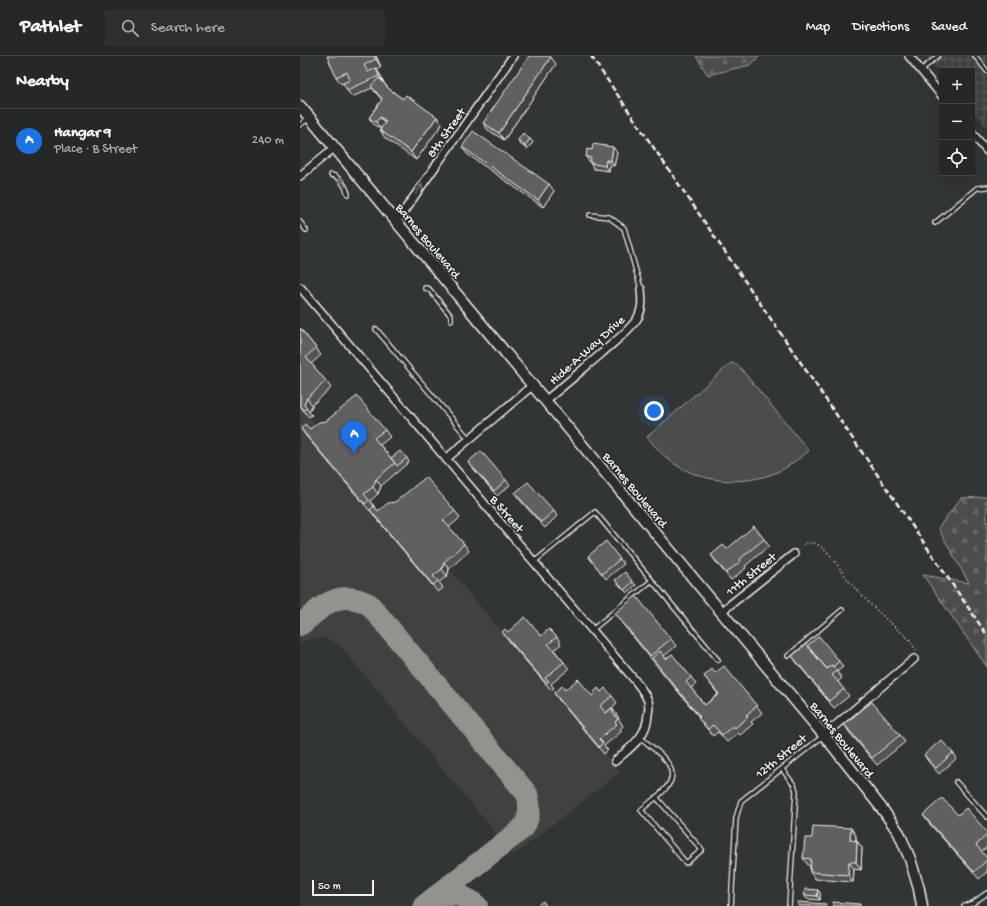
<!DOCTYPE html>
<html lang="en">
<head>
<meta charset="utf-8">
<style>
	:root { --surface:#262828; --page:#2e3030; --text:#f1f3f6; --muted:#a4a6a8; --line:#424445; --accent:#1a73e8 }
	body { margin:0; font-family:"Gochi Hand",sans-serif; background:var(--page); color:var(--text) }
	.controls { position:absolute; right:12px; top:12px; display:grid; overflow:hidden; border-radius:0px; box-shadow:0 4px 16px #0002 }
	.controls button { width:36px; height:36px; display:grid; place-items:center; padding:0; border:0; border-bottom:1px solid var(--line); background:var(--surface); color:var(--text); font:20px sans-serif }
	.scale { position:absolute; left:12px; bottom:10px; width:62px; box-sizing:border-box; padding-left:4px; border:2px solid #f4f1e8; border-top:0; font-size:11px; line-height:14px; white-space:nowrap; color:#f4f1e8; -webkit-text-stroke:3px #2a2d2e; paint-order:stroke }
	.you { position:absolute; left:354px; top:355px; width:14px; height:14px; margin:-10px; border:3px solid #fff; border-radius:50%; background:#1a73e8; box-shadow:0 0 0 6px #1a73e833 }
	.badge { display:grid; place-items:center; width:26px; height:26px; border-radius:50%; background:var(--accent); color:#fff; font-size:13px; font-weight:700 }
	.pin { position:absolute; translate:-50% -33px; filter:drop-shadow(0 1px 2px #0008) }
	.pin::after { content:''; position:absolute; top:21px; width:14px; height:12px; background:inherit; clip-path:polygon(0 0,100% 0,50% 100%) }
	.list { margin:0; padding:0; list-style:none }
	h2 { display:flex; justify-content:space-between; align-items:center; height:52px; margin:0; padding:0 16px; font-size:17px }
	h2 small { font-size:13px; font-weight:400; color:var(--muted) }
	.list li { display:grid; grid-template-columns:26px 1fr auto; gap:12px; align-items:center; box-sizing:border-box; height:64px; padding:0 16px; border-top:1px solid var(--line) }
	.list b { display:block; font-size:15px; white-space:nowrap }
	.list p { margin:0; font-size:13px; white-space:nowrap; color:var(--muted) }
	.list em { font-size:13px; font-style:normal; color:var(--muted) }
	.icon { flex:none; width:22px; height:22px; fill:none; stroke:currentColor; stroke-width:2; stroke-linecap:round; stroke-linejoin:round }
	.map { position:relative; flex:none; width:687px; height:850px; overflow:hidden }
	header { display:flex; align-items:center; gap:24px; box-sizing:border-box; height:56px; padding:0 20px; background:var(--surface); border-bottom:1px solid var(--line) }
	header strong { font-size:19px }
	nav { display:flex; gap:22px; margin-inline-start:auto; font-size:14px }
	.search { width:280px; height:36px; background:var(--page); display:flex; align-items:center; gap:10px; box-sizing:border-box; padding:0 14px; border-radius:0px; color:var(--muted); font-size:15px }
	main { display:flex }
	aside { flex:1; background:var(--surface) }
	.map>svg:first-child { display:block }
</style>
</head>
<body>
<header>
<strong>Pathlet</strong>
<div class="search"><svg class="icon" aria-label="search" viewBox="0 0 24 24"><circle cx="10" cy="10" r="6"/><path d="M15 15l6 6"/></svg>Search here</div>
<nav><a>Map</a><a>Directions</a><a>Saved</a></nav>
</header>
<main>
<aside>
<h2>Nearby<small></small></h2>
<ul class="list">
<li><span class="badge">A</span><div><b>Hangar 9</b><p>Place · B Street</p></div><em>240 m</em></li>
</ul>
</aside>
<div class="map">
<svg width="687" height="850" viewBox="0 0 687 850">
	<defs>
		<pattern id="industrial-grid" width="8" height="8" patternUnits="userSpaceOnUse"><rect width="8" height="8" fill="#404242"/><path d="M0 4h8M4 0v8" fill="none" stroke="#5c5e5d"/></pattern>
		<pattern id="forest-firs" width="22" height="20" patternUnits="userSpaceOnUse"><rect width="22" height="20" fill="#4b4d4c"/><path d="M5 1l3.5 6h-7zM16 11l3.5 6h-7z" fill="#666766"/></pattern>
	</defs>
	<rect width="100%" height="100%" fill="#323535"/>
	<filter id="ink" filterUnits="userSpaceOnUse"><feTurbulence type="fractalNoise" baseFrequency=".025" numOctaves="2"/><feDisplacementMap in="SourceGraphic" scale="8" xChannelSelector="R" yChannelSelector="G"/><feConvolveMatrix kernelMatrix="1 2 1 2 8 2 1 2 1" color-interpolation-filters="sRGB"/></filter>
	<g filter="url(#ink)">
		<path fill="#404242" d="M0 350 21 375 6 380 138 536 143 532 138 527 147 520 149 513 320 716 214 799 41 591 32 585 22 582 9 583 0 587Z"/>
		<path fill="url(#industrial-grid)" d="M626 0H687V72L672 54V15H642V19Z"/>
		<path fill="url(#forest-firs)" stroke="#a09f9a" d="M396 0H460L450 9 408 19Z
			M687 441V611L623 519 669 527 638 472 661 442Z"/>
		<path fill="#4b4d4c" stroke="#a09f9a" d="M431 307 437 308 509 395C498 403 487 412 475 417 442 430 403 427 373 407 363 400 355 390 347 381Z"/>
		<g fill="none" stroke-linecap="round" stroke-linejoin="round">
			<path stroke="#93938e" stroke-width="22" d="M0 569C24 550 37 532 69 548L227 738C231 750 230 761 223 772L124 850
				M135 842C151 836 164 838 177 850"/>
			<g stroke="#f4f1e8" stroke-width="6">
				<path id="lane" d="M675 0 687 15
					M621 14 638 0
					M0 69 9 62
					M31 119C39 120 46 130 48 138
					M290 159 309 161 324 172 341 233
					M0 166 6 174
					M635 167 677 132 687 131
					M125 232 129 233 151 260V264
					M76 273 169 383
					M234 506 295 456 418 604
					M292 574 351 525
					M488 600 542 554
					M341 682C356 695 385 712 365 733 358 741 349 747 341 754L386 807 402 794 356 741
					M482 713 494 729 496 735 489 850
					M656 726 687 761
					M431 850 436 762 441 745 523 680
					M664 850 673 847 687 837"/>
			</g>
			<g stroke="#f4f1e8" stroke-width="10">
				<path id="street" d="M609 0 642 40
					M672 77 687 95
					M0 120 35 91
					M97 165 213 0
					M0 231 326 614C334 623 344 634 348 645 349 649 349 654 348 658 347 681 331 691 315 705
					M246 344C265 329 283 313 302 297 314 286 328 276 337 263 343 253 342 244 341 233
					M146 403 233 329
					M421 556 494 498
					M524 679 614 603"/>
			</g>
			<g stroke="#f4f1e8" stroke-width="13">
				<path id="secondary" d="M0 50 532 689 583 754 599 777 610 803 619 833 622 850"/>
			</g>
			<path stroke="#f4f1e8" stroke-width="1.5" stroke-dasharray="1 3" stroke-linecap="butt" d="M500 492C505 487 509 485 516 488 533 496 541 517 553 530 570 549 590 567 610 584L616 595"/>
			<use href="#lane" stroke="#2a2d2e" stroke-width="3.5"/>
			<use href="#street" stroke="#2a2d2e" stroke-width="7"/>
			<use href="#secondary" stroke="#2a2d2e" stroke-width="10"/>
			<path stroke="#f4f1e8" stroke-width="2.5" stroke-dasharray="6 3" stroke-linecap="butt" d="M291 0 687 579"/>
		</g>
		<path fill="#525352" stroke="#f4f1e8" d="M76 0 81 11 76 13 81 20 84 27 89 33 103 43 137 61 142 68 116 104 85 82 80 74 81 73 74 69 69 62 82 44 72 32 52 41 47 34 44 27 41 28 36 21Z
			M256 8 204 84 188 74 183 67Z
			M218 84 233 86 227 93 220 88Z
			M162 91 254 135 243 151 167 98Z
			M317 97 314 110 310 109 309 115 294 113 286 101Z
			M0 272 16 292 21 299 11 308 26 325 31 332 12 349 9 356 12 359 9 361 0 350Z
			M1 373H10L85 374 90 381 80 389 91 402H107L109 406 81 430 78 438 70 445 78 455H155L160 462 149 471 164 488 169 495 149 513 147 520 139 526 143 532 138 536 75 461 70 454V455L6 380Z
			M168 406 206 424 210 429 197 440 172 411Z
			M215 437 254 455 257 460 245 472 219 443Z
			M464 483 469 490 445 510 446 512 431 524 416 506 411 499 427 493Z
			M288 500 320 503 324 508 306 523Z
			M315 524 333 526 336 529 327 537Z
			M315 557 371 583 376 590 364 600 366 603 391 621 396 628 391 632 405 649 418 638 404 620 415 617 457 650 462 657 451 666 453 668 440 679 438 677 427 686 418 676 413 680 398 662 399 661 320 565Z
			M202 576 257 581 261 588 254 594 264 606 269 613 251 628 254 632 251 634 207 583Z
			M492 600 539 605 543 611 537 616 542 622 538 626 549 640 534 652 497 607Z
			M265 634 292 640 301 636 312 640 317 647 306 657 312 652 319 662H318L323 670 320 673 322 675 304 690 308 694 304 698 259 644 254 637Z
			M544 668 600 679 605 686 577 709 549 676Z
			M653 697 657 702 639 718 628 705 624 699Z
			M623 759H658L687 776V791L681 796 687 802V816L679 823 628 766Z
			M551 772 556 780V784L557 785 562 792 561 814 554 813 553 826 515 823 510 816V810L508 809 503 802 512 782Z
			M518 834 520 837V844L507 843 504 839Z"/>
		<path fill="#424342" stroke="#f4f1e8" d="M74 0H76L81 11 76 3Z
			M251 1 256 8 204 84 199 77Z
			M76 12 81 20 84 27 79 20Z
			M80 61 85 68 81 73 76 66Z
			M137 61 142 68 116 104 111 96Z
			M230 83 233 86 227 93 225 90Z
			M313 91 317 97 314 110 311 105Z
			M306 104 310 109 309 115 305 110Z
			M249 128 254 135 243 151 238 144Z
			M7 342 12 349 9 356 4 349Z
			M76 423 81 430 78 438 73 431Z
			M144 506 149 513 147 520 142 513Z
			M551 772 556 780 555 791 550 784Z
			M557 785 562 792 561 814 556 806Z
			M549 806 554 813 553 826 548 819Z
			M518 834 520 837V844L517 840Z"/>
		<path fill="#5f605f" stroke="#f4f1e8" d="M27 0H74L76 3 64 9 68 16 76 12 79 20 47 34 43 27 50 24 47 16 36 21Z
			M229 0H250L251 1 199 77 183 67Z
			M79 22 89 33 103 43 106 39 137 61 111 96 80 74 86 65 80 61 76 66 69 62 82 43 71 30Z
			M173 75 249 128 238 144 162 91Z
			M223 77 230 83 225 90 218 84Z
			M293 88 313 91 311 105 306 104 305 110 290 107 291 102 286 101 287 93 292 94Z
			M0 272 16 292 6 301 26 325 7 342 4 349 7 352 4 354 0 349Z
			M57 340 85 374 74 382 95 407 76 423 73 431 64 438 69 444 65 448 1 373 5 368 10 373 19 366 26 365Z
			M100 395 107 402 97 410 91 402Z
			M181 395 206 424 194 435 168 406Z
			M126 421 155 455 143 464 164 488 144 506 142 513 133 520 138 525 133 529 70 454 74 450 78 455 88 447 95 446Z
			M228 426 254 455 241 466 215 437Z
			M454 470 464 483 440 503 441 505 426 517 411 499 423 489 427 493Z
			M306 485 320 503 302 518 288 500Z
			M325 516 333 526 324 534 315 524Z
			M336 540 371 583 350 600 315 557Z
			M225 561 241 580 249 573 257 581 248 588 264 606 245 622 249 625 246 627 202 576 205 573 208 576Z
			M519 580 539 605 533 611 532 609 527 613 507 590Z
			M506 588 527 613 532 609 537 615 532 619 544 633 529 645 492 600Z
			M360 595 366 603 372 598 391 621 386 626 405 649 419 638 404 620 412 613 415 617 424 610 457 650 446 659 448 661 435 672 433 670 422 679 413 669 408 673 398 662 400 661 352 602Z
			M278 623 292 640 294 638 293 637 298 632 301 636 305 632 312 640 300 650 306 657 312 652 314 655 312 656 318 663 315 666 317 668 299 683 303 687 299 691 254 637 262 630 265 634Z
			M572 646 600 679 572 702 544 668Z
			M641 684 653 697 636 712 624 699Z
			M642 742 658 759 666 752 687 776V779L676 789 687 802V804L674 816 623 759Z
			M513 770 551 772 550 784 557 785 556 806H549L548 819 510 816 511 803 503 802 505 782H512Z
			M505 833 518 834 517 840 504 839Z
			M243 845 246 850H236Z
			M498 846 526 848V850H498Z
			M533 846 560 848V850H533Z"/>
		<defs><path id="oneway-shaft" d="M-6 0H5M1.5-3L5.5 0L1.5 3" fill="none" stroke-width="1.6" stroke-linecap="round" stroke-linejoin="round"/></defs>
		<g stroke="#71726f">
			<use href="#oneway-shaft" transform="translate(42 126) rotate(-129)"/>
			<use href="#oneway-shaft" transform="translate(119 133) rotate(-55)"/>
		</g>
	</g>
	<g text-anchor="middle" stroke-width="3.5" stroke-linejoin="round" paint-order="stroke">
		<g font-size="13" fill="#f4f1e8" stroke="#2a2d2e">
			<text transform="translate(145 76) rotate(-55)" y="5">8th Street</text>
			<text transform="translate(129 184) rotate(50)" y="5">Barnes Boulevard</text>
			<text transform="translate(286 293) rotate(-42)" y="5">Hide-A-Way Drive</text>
			<text transform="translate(336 433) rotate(50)" y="5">Barnes Boulevard</text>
			<text transform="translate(208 457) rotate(49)" y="5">B Street</text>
			<text transform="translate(450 517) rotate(-39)" y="5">11th Street</text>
			<text transform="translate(543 683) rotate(51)" y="5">Barnes Boulevard</text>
			<text transform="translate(480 699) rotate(-39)" y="5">12th Street</text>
		</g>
	</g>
</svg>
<div class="controls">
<button>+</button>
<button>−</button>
<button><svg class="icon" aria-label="locate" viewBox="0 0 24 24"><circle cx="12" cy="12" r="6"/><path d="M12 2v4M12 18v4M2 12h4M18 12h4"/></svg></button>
</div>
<div class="scale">50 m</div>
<div class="you"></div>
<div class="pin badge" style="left:54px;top:398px">A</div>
</div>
</main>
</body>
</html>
